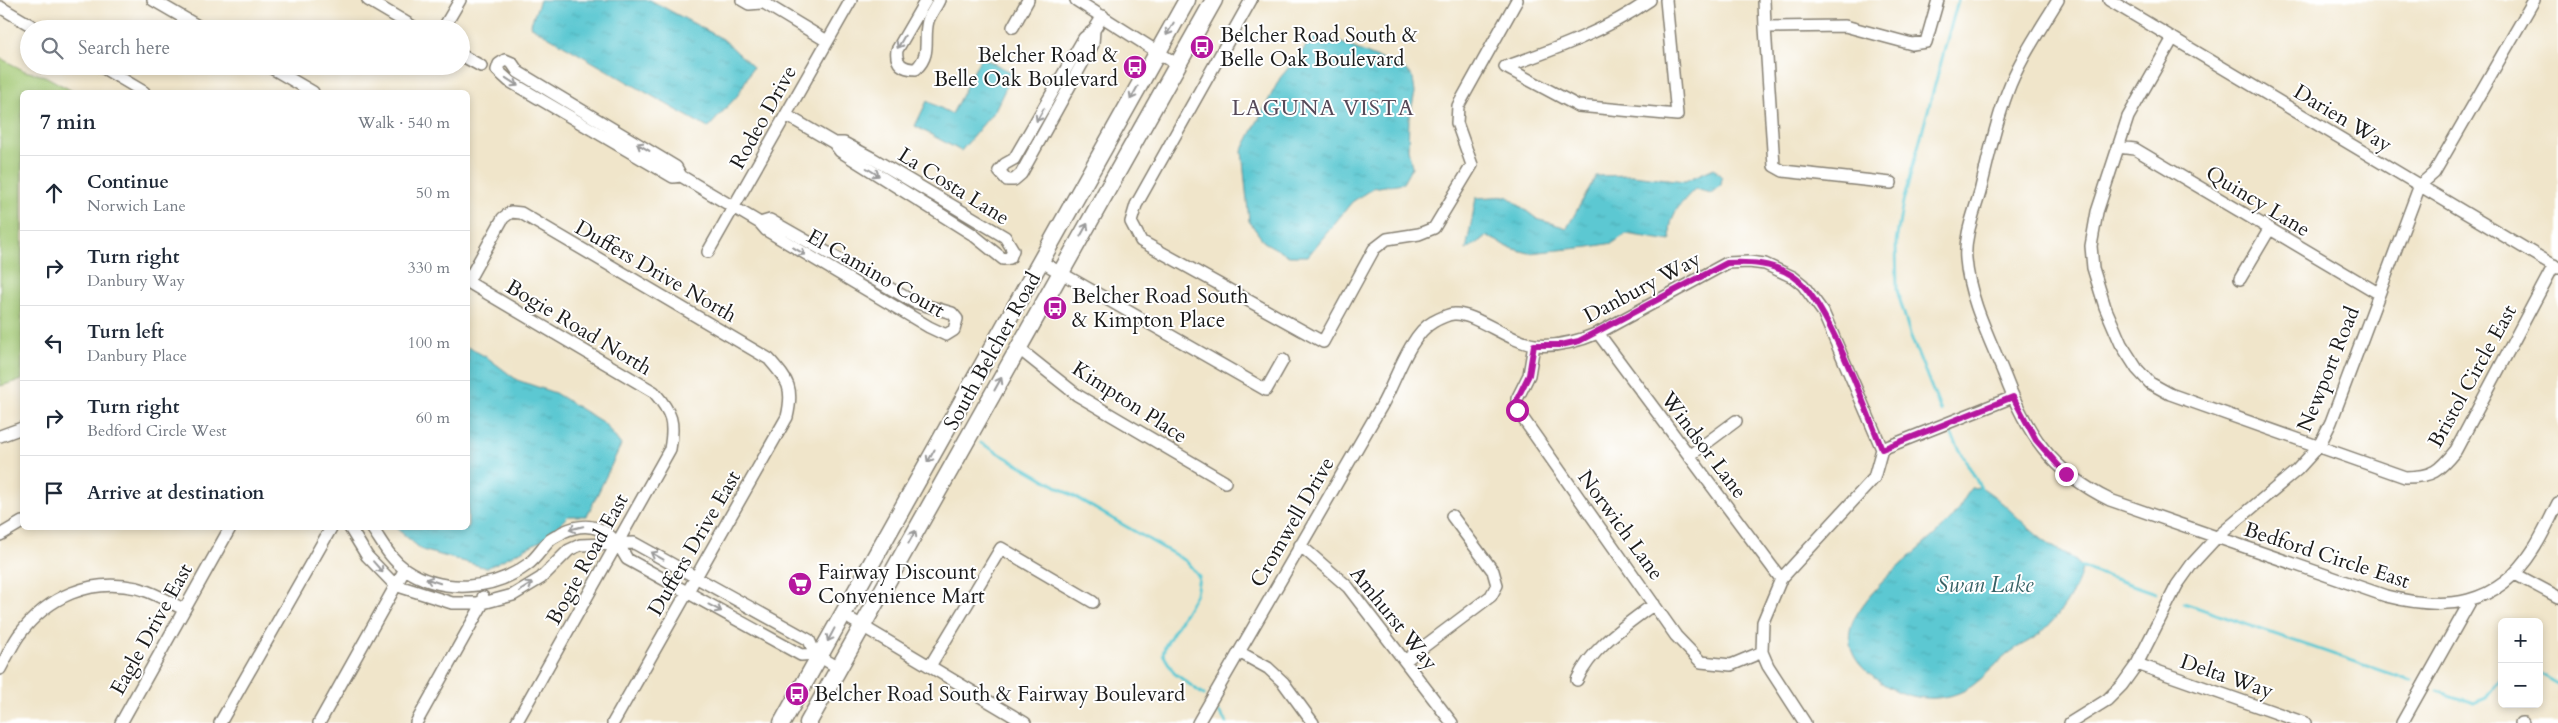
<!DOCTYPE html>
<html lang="en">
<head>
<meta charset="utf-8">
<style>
	:root { --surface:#fff; --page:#f2f2f3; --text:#1f2937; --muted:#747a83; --line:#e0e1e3 }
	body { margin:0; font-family:Cardo,serif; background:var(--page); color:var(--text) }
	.controls { position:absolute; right:15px; bottom:15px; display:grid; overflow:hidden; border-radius:8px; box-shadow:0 2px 8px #0003 }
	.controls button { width:45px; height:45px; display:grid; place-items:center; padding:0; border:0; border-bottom:1px solid var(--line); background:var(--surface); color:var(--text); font:25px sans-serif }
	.stop { position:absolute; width:15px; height:15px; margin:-11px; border:4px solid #b5179e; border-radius:50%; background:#fff }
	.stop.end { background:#b5179e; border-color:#fff; box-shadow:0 1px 5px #0008 }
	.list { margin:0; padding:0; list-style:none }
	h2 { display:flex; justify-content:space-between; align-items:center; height:65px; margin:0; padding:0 20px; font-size:21px }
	h2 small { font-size:16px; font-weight:400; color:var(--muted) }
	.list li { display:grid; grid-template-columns:32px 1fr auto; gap:15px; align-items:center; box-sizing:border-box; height:75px; padding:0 20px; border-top:1px solid var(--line) }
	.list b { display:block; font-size:19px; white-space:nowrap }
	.list p { margin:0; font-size:16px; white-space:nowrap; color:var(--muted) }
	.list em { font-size:16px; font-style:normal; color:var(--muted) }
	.icon { flex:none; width:28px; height:28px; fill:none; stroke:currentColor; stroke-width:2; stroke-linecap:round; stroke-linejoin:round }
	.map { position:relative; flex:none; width:2558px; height:723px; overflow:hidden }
	.search { position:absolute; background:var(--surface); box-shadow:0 2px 8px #0003; left:20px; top:20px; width:450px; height:55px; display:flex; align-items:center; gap:12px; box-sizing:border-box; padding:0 18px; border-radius:28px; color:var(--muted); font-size:19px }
	.panel { position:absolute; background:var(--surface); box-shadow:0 2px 8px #0003; left:20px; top:90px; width:450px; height:440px; border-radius:8px }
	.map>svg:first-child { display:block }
</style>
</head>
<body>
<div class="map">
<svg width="2558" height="723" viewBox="0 0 2558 723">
	<defs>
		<pattern id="water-ripples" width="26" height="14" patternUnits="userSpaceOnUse" patternTransform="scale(1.25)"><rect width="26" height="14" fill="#5bc8d2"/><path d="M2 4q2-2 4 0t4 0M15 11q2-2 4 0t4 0" fill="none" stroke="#4fabb4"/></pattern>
	</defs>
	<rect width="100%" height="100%" fill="#fff"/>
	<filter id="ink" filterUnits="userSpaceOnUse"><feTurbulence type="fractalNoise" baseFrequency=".02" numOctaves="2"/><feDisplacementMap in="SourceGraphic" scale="10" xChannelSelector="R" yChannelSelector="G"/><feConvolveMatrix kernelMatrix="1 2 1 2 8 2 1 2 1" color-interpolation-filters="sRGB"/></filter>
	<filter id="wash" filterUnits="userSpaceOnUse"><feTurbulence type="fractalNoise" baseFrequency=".0096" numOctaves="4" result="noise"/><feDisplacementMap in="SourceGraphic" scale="20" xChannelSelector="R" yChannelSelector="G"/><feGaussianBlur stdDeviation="1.12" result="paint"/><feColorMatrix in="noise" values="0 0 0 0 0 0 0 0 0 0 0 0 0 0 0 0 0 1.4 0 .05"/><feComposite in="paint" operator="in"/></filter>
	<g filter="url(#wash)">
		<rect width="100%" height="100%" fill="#f0e5ca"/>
		<path fill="#a1c772" stroke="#5e7247" d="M0 58 25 71 45 76 74 92H22V380L0 386Z"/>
		<path fill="url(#water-ripples)" stroke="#3c7277" d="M540 0H650L723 39 753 67 738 95 708 128 530 26Z
			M1313 38 1332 39 1405 69 1413 78 1415 93 1409 118 1408 149 1412 167 1403 183 1373 188 1352 202 1308 256H1289L1264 242 1249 221 1242 151 1280 78Z
			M981 57 1013 73 995 110 961 151 915 126 927 101 952 114Z
			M1714 168 1722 178 1721 185 1711 193 1695 189C1679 205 1667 217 1671 241L1626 234 1613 243 1589 247 1529 253 1510 248 1487 236 1466 250 1476 198 1507 196 1537 219 1567 228 1596 176 1632 175 1685 181Z
			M468 347 488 358 517 380 555 393 604 423 621 445 587 516H568L546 538 487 568 422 550 396 528H468Z
			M1981 487C2004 501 2022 524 2043 540 2056 550 2071 555 2082 567 2081 586 2054 624 2038 635 2029 642 2018 646 2009 653 1996 663 1986 676 1972 686 1936 710 1890 696 1862 667 1850 654 1845 637 1854 619 1876 579 1919 552 1951 519 1959 510 1964 497 1972 488Z"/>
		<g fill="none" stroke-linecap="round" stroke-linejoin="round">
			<path stroke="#5bc8d2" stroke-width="3" d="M1941 411 1910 334 1897 290 1896 242 1903 202 1958 0
				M1951 434 1982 490
				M981 443 1186 561 1199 577 1196 594 1165 646 1163 654 1174 673 1204 695
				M2080 567 2156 593
				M2184 603 2411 681
				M2539 673 2558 684
				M2437 691 2474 703 2486 698 2502 677
				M1219 712 1227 723"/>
		</g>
	</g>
	<g filter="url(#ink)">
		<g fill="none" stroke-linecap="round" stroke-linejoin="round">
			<g stroke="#868073" stroke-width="14">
				<path id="minor" d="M153 0 203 29
					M368 0 417 29
					M742 0 749 4 761 3
					M759 0 827 41
					M926 0 897 50C895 64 903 69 916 69 932 54 923 39 928 21 930 14 936 7 939 0
					M1076 0 1178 65
					M1251 0 1136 205 1131 222 1141 241 1323 342 1374 249 1387 239 1419 234 1434 228 1472 165 1457 123 1458 106 1517 0
					M1764 0 1765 27 1845 26 1912 44 1926 42 1938 0
					M2058 0C2040 30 2019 60 2007 93 1995 125 1988 159 1980 192 1974 213 1964 237 1966 259 1969 298 1989 337 2004 374 2026 433 2052 472 2110 500L2386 596C2445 611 2497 607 2533 550 2543 535 2550 518 2558 503
					M2109 0 2558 268
					M0 7 37 29
					M1013 27 1028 0
					M1765 27 1774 166 1783 171 1891 183
					M443 29 460 0
					M1094 30 1093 44 1021 174 1014 180H1007L999 171 1005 164 1014 159 1084 38 1094 30 1103 16
					M2173 38 2128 117 2097 212 2091 246 2093 268 2105 307 2121 344 2137 369 2150 383 2170 394 2405 477C2433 477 2439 471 2456 450L2554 265
					M461 55 481 66
					M100 66 144 92
					M268 66 313 92
					M1505 67 1578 106 1677 115 1666 0
					M1505 67C1556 49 1605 31 1650 0
					M786 115 834 143 840 151 972 234 1003 259 1010 258 1013 250 1005 237 872 158 844 143H834
					M2117 147 2135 149 2378 293
					M681 176 673 177 509 81 497 70 499 64 505 60 512 63 518 72 676 167 681 176 760 223 766 230 929 327 946 335 954 330 957 319 952 313 914 302 770 220 760 223
					M708 252 851 0
					M1040 261 1266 390 1283 360
					M2240 279 2269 230
					M468 281 503 218 511 212 521 213 769 359C788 381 794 387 787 417L613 723
					M468 282 654 392C672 413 675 422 670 449L516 723
					M1598 333 1781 579
					M1534 345 1529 375 1517 399V410L1676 636 1701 662 1731 665 1762 652
					M1018 348 1077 395 1225 482
					M0 436 22 428
					M1882 449 2013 397
					M1689 456 1736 421
					M350 528 367 556 395 585 452 603H483L513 595 541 578 569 550 580 545 634 543 809 640 815 654 839 668
					M372 528C382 542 390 559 405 569 442 594 492 591 527 565 536 559 542 548 550 540 554 537 559 535 563 532 593 518 613 532 627 559L801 655 815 654
					M0 535 22 522
					M1300 545 1348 587 1452 723
					M2515 574 2558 597
					M842 614 1025 723
					M1239 652 1268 668 1283 682 1313 723
					M1406 660 1491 596 1497 585 1493 571 1452 516
					M2137 664 2305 723
					M930 666 1001 548 1093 602
					M0 669C6 658 12 645 19 635 48 596 90 578 137 588 153 592 168 601 183 609
					M1577 680C1592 647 1626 625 1654 604
					M121 723 230 528
					M220 723 331 528
					M319 723 405 569
					M416 723 483 603V597
					M1198 723C1259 617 1320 511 1382 405 1395 382 1410 334 1433 322 1438 319 1449 314 1454 314 1474 312 1511 343 1535 345 1557 347 1577 342 1598 333L1727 263 1749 262 1765 264 1793 277 1803 285 1823 312 1882 449 1874 478 1781 579 1763 622 1762 652 1768 666 1805 723
					M2070 723 2107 700 2122 685 2137 664 2177 585 2192 564 2216 538 2297 470 2319 446 2331 422 2420 185 2434 173 2534 0
					M2402 723 2471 600
					M2521 723H2523"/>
			</g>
			<g stroke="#868073" stroke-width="19">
				<path id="secondary" d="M782 723 1187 0
					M808 723 1214 0"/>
			</g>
			<use href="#minor" stroke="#fff" stroke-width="11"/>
			<use href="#secondary" stroke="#fff" stroke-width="16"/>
		</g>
		<defs><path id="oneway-shaft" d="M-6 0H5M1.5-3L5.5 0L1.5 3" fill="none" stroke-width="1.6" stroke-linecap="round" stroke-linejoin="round" transform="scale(1.25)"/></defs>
		<g stroke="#999">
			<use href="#oneway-shaft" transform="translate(1170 29) rotate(120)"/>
			<use href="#oneway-shaft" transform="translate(901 42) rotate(120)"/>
			<use href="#oneway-shaft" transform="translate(512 82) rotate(33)"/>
			<use href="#oneway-shaft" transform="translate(1134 93) rotate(119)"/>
			<use href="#oneway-shaft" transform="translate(1040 115) rotate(120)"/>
			<use href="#oneway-shaft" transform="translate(643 147) rotate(-149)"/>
			<use href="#oneway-shaft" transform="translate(873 172) rotate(32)"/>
			<use href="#oneway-shaft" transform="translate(1084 230) rotate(-61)"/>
			<use href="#oneway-shaft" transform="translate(799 251) rotate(31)"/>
			<use href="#oneway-shaft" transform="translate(998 384) rotate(-61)"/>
			<use href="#oneway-shaft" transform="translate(931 456) rotate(119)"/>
			<use href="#oneway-shaft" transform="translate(576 528) rotate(166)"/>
			<use href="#oneway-shaft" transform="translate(912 537) rotate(-61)"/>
			<use href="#oneway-shaft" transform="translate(657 556) rotate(-151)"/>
			<use href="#oneway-shaft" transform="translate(378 567) rotate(49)"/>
			<use href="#oneway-shaft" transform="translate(433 581) rotate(-162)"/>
			<use href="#oneway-shaft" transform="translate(526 587) rotate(-32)"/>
			<use href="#oneway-shaft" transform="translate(715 608) rotate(28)"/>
			<use href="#oneway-shaft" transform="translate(831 635) rotate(118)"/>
		</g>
	</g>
	<g fill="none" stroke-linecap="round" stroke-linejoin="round" filter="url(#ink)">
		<path stroke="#b5179e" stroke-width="6" d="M1517 410V399L1529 375 1534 345H1561L1579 341 1727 263C1750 262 1773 263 1793 276 1827 299 1865 408 1882 449L2013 397 2036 440 2066 474"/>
	</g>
	<defs>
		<g id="bus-disc" transform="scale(1.25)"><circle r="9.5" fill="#b5179e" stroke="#fff"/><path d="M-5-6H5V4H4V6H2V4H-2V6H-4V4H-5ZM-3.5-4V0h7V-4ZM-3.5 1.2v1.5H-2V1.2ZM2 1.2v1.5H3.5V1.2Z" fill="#fff"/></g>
		<g id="supermarket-disc" transform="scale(1.25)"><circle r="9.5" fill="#b5179e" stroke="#fff"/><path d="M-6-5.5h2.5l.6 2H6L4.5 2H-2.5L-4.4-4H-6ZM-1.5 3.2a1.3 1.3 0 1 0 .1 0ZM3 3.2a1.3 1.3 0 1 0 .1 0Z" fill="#fff"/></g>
	</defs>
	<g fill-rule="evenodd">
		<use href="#bus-disc" x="1202" y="47"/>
		<use href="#bus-disc" x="1135" y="67"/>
		<use href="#bus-disc" x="1055" y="308"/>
		<use href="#supermarket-disc" x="800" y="584"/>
		<use href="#bus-disc" x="797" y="694"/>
	</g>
	<g text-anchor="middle" stroke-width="4" stroke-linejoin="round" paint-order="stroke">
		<g font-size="21" fill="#1c1c1c" stroke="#fff" text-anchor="start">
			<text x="1220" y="42">Belcher Road South &amp;<tspan x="1220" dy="24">Belle Oak Boulevard</tspan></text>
			<text x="1118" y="62" text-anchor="end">Belcher Road &amp;<tspan x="1118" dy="24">Belle Oak Boulevard</tspan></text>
			<text x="1072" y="303">Belcher Road South<tspan x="1072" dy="24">&amp; Kimpton Place</tspan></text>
			<text x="818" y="579">Fairway Discount<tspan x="818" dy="24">Convenience Mart</tspan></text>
			<text x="814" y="701">Belcher Road South &amp; Fairway Boulevard</text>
		</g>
		<g font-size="21" fill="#1c1c1c" stroke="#fff">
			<text transform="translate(763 117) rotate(-61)" y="7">Rodeo Drive</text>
			<text transform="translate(2343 118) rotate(31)" y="7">Darien Way</text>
			<text transform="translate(954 186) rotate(32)" y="7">La Costa Lane</text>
			<text transform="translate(2258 201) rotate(31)" y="7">Quincy Lane</text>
			<text transform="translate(656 271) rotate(30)" y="7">Duffers Drive North</text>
			<text transform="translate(876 273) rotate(30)" y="7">El Camino Court</text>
			<text transform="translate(1642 287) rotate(-28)" y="7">Danbury Way</text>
			<text transform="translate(579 327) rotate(31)" y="7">Bogie Road North</text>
			<text transform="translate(992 351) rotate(-61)" y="7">South Belcher Road</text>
			<text transform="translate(2328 369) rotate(-68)" y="7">Newport Road</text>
			<text transform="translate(2472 376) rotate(-61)" y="7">Bristol Circle East</text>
			<text transform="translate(1130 402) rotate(33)" y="7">Kimpton Place</text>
			<text transform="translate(1704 445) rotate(53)" y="7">Windsor Lane</text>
			<text transform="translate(1292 522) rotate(-60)" y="7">Cromwell Drive</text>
			<text transform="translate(1621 525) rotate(54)" y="7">Norwich Lane</text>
			<text transform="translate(694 543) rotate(-60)" y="7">Duffers Drive East</text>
			<text transform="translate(2327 555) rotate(18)" y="7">Bedford Circle East</text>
			<text transform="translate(587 559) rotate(-61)" y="7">Bogie Road East</text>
			<text transform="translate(1394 618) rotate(51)" y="7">Amhurst Way</text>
			<text transform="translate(151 629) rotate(-61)" y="7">Eagle Drive East</text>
			<text transform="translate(2227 676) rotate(19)" y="7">Delta Way</text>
		</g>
		<g font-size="22" letter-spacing="1" fill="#574a59" stroke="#fff">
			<text x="1323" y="115">LAGUNA VISTA</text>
		</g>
		<g font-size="22" font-style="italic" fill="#356165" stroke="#fff">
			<text x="1985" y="592">Swan Lake</text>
		</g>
	</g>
</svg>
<div class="controls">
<button>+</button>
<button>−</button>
</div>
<div class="stop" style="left:1517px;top:410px"></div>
<div class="stop end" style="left:2066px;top:474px"></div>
<div class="search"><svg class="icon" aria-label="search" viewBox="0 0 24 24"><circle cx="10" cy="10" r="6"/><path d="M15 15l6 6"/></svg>Search here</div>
<section class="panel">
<h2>7 min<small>Walk · 540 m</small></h2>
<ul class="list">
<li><svg class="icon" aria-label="ahead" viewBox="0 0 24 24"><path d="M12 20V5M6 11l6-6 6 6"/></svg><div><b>Continue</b><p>Norwich Lane</p></div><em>50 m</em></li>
<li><svg class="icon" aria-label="right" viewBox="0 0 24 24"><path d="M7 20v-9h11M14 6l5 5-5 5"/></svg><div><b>Turn right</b><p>Danbury Way</p></div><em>330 m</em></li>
<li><svg class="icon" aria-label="left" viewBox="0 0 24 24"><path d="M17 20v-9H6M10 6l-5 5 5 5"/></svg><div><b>Turn left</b><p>Danbury Place</p></div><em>100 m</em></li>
<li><svg class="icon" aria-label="right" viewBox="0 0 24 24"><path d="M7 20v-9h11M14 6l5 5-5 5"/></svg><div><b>Turn right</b><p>Bedford Circle West</p></div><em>60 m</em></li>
<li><svg class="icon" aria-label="arrive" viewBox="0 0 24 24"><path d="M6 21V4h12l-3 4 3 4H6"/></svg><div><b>Arrive at destination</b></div></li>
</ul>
</section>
</div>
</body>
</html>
